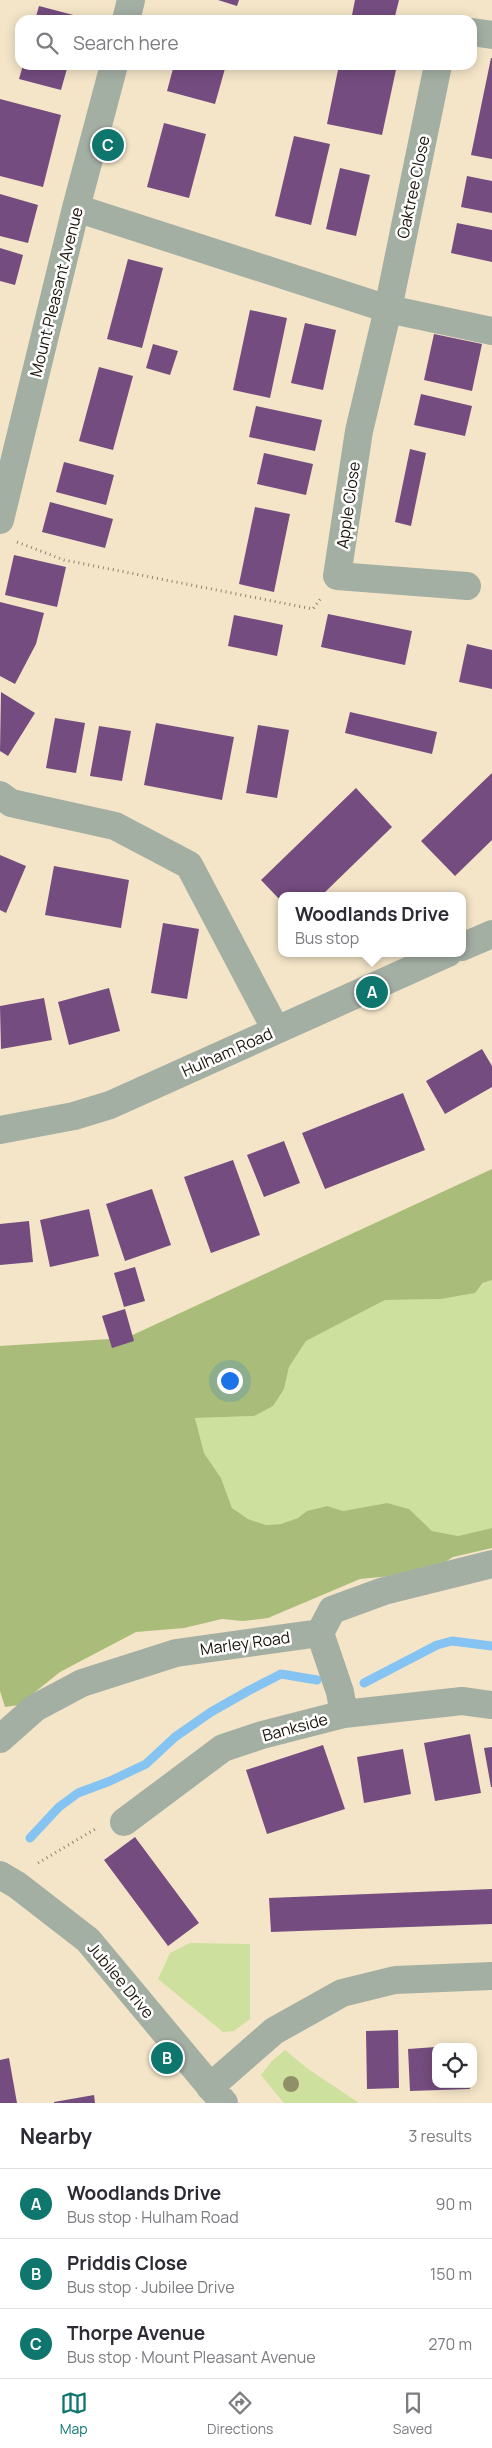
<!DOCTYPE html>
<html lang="en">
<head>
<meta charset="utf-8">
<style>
	:root { --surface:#fff; --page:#f7f7f7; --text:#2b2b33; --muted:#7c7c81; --line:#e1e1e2; --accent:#0f766e }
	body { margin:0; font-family:Manrope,sans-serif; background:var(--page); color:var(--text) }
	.controls { position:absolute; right:15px; bottom:15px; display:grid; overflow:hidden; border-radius:10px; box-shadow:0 2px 12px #0003 }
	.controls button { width:45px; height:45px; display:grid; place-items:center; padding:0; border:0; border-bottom:1px solid var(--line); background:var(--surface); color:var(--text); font:25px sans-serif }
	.you { position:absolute; left:229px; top:1380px; width:18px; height:18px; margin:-12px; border:4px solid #fff; border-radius:50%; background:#1a73e8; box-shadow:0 0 0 8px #1a73e833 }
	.badge { display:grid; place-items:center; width:32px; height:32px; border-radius:50%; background:var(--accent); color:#fff; font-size:16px; font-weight:700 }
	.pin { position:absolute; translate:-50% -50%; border:2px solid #fff; box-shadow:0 1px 5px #0006 }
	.popup { position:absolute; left:278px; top:892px; width:188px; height:65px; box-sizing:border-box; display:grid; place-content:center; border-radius:10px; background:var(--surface); filter:drop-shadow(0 1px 4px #0005); font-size:16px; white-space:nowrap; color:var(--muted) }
	.popup b { font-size:19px; color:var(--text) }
	.popup::after { content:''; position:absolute; left:50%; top:100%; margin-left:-10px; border:10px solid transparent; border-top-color:var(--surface) }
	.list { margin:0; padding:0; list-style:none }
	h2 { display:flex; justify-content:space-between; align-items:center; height:65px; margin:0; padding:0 20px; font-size:21px }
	h2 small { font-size:16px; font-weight:400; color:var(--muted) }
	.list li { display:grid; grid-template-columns:32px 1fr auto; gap:15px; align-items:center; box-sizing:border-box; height:70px; padding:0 20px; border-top:1px solid var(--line) }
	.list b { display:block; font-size:19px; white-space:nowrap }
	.list p { margin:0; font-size:16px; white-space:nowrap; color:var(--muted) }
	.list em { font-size:16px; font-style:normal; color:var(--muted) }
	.icon { flex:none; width:28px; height:28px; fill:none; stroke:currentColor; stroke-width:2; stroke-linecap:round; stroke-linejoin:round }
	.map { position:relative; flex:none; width:492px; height:2103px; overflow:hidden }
	.search { position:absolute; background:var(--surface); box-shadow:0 2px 12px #0003; left:15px; right:15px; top:15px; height:55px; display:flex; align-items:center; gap:12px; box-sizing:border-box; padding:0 18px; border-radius:15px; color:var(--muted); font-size:19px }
	.sheet { height:275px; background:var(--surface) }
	nav { display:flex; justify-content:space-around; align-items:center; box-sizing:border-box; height:70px; border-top:1px solid var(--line); background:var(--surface); font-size:14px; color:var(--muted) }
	nav a { display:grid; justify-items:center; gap:2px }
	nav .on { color:var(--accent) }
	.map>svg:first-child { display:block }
</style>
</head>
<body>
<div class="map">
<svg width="492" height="2103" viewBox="0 0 492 2103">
	<rect width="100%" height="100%" fill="#f4e5c8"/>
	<path fill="#cde09d" d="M492 1280V1528L458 1536 432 1531 409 1509 387 1503 343 1511 326 1506 307 1511 298 1518 282 1524 266 1525 248 1519 232 1508 221 1478 204 1453 195 1418 254 1416 284 1389 289 1367 306 1341 385 1300 441 1299 475 1293 484 1283Z
		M190 1943 250 1944V2019L234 2031 223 2032 158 1979 170 1953Z
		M285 2050 308 2069 359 2103H284L261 2075 272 2061Z"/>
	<path fill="#a9bc79" d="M492 1169V1280L483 1283 475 1293 441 1299 385 1300 306 1341 289 1367 284 1389 273 1406 254 1416 195 1418 204 1453 221 1478 232 1508 248 1519 266 1525 281 1524 298 1518 307 1511 327 1506 343 1511 387 1503 409 1509 432 1531 458 1536 492 1528V1548L453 1557 442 1564 410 1574 360 1579 268 1618 243 1621 222 1619 184 1628 136 1632 60 1672 19 1705 5 1707 0 1691V1346L126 1338Z"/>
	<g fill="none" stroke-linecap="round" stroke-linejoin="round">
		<path stroke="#85c4f2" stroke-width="9" d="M364 1683 437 1645 452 1641 492 1646
			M30 1838 59 1807 78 1793 110 1781 146 1764 175 1737 211 1712 248 1691 281 1674 317 1680"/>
	</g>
	<path fill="#744c7f" d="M218 0H239L237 6Z
		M355 0H399L394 20H351Z
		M39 6 81 17 80 20H35Z
		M491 58H492V159L471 155Z
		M23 65H68L61 90 19 79Z
		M174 65H226L215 104 167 91Z
		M339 65H397L382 135 327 124Z
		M0 99 61 115 43 187 0 176Z
		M164 123 206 134 189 198 147 187Z
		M294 136 330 144 311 225 275 216Z
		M340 168 370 175 356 236 326 229Z
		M467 176 492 181V213L461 207Z
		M0 194 38 205 28 243 0 236Z
		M457 223 492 230V262L451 253Z
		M0 248 23 255 15 285 0 281Z
		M128 259 163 268 142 348 107 339Z
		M250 310 287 318 270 398 233 390Z
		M305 323 336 330 323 390 291 383Z
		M434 334 482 344 472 391 424 380Z
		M153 344 178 351 170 375 146 368Z
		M99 367 133 376 113 450 79 441Z
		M421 394 472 406 465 436 414 425Z
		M256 406 322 420 315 451 249 437Z
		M410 449 426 453 411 526 395 522Z
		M264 453 313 464 306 495 257 484Z
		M64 462 114 475 106 505 56 492Z
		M50 502 113 519 105 548 42 532Z
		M255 507 290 514 274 592 239 584Z
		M14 555 66 567 57 607 5 595Z
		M0 602 44 613 36 644 15 684 0 676Z
		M328 614 412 631 405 665 321 647Z
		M234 615 283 625 277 656 228 646Z
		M467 644 492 650V689L459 682Z
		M1 692 35 713 8 756 0 751Z
		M350 712 437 732 432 754 345 733Z
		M55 718 85 723 76 773 46 768Z
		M156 723 234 737 222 800 144 785Z
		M258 725 289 730 277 798 246 793Z
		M99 726 131 731 122 781 90 776Z
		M492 773V840L455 876 421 841Z
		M356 788 392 827 321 896H282V902L261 880Z
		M0 855 26 866 6 913 0 910Z
		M54 866 129 880 121 928 45 915Z
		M163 923 199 929 187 999 151 993Z
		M109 988 120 1031 69 1045 58 1002Z
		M44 998 52 1040 1 1049 0 1006Z
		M482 1049 492 1066V1087L445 1114 426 1081Z
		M403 1093 425 1150 325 1189 302 1133Z
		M284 1141 300 1183 264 1197 247 1155Z
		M233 1160 260 1235 211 1253 184 1177Z
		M152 1189 171 1245 125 1261 106 1204Z
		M89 1209 99 1256 50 1267 40 1220Z
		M29 1221 33 1262 0 1265V1224Z
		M135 1267 145 1301 124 1307 114 1273Z
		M125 1309 134 1341 112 1348 102 1316Z
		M470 1734 481 1793 435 1801 424 1743Z
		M323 1745 345 1809 267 1834 246 1770Z
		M492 1747V1787H491L484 1748Z
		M403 1749 411 1794 364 1803 357 1757Z
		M135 1837 199 1923 168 1946 104 1860Z
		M492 1889V1924L271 1932 269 1898Z
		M398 2030 399 2088 367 2089 366 2031Z
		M436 2047V2084H469L470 2089 410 2091 408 2049Z
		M9 2058 17 2103H0V2060Z
		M94 2095 95 2103H54V2102Z"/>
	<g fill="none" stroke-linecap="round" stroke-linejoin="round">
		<path stroke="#8e836f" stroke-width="3" stroke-dasharray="1 4" stroke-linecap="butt" d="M17 542 64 560 313 609 321 598
			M38 1863 97 1828"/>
		<path stroke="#a4afa4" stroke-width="28" d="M126 20 131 0
			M472 32 492 35
			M438 65 388 309 359 431 337 576 467 586
			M76 208 388 309 492 331
			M0 520 76 208 114 65
			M0 795 11 803 115 826 189 865 276 1030
			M462 947 492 934
			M0 1130 74 1116 110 1105 448 953
			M320 1633 340 1692 344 1714
			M0 1739 35 1708 82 1683 176 1653 320 1633 332 1610 384 1591 492 1564
			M124 1822 223 1748 262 1735 344 1714 462 1701 492 1705
			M0 1875 17 1885 88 1940 224 2103
			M210 2087 274 2031 342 1993 395 1980 492 1976"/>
	</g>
	<circle fill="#909068" cx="291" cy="2084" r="8"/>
	<g text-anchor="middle" stroke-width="5" stroke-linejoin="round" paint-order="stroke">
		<g font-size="16" fill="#1a140a" stroke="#fff">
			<text transform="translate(413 187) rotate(-78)" y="6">Oaktree Close</text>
			<text transform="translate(56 292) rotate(-76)" y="6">Mount Pleasant Avenue</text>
			<text transform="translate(348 505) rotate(-82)" y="6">Apple Close</text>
			<text transform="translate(227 1052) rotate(-24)" y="6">Hulham Road</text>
			<text transform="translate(245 1643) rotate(-8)" y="6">Marley Road</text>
			<text transform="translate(295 1727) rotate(-15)" y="6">Bankside</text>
			<text transform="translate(121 1980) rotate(50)" y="6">Jubilee Drive</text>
		</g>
	</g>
</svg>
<div class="controls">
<button><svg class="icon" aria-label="locate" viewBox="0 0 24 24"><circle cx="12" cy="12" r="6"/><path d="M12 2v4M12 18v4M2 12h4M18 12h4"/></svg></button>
</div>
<div class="you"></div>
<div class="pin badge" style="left:372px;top:992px">A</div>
<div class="popup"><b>Woodlands Drive</b>Bus stop</div>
<div class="pin badge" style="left:167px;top:2058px">B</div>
<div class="pin badge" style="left:108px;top:145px">C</div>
<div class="search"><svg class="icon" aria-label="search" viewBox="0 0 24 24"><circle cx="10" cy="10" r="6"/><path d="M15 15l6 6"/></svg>Search here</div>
</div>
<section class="sheet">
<h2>Nearby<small>3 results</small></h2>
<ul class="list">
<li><span class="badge">A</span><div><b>Woodlands Drive</b><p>Bus stop · Hulham Road</p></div><em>90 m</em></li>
<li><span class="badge">B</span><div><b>Priddis Close</b><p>Bus stop · Jubilee Drive</p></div><em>150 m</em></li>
<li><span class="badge">C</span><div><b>Thorpe Avenue</b><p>Bus stop · Mount Pleasant Avenue</p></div><em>270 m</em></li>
</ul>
</section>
<nav>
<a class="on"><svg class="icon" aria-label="map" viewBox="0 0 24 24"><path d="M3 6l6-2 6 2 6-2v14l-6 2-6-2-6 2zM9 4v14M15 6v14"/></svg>Map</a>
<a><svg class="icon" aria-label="directions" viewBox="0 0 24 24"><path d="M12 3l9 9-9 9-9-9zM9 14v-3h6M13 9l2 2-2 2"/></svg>Directions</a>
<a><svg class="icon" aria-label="saved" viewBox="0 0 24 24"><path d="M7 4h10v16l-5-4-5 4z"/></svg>Saved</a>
</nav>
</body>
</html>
